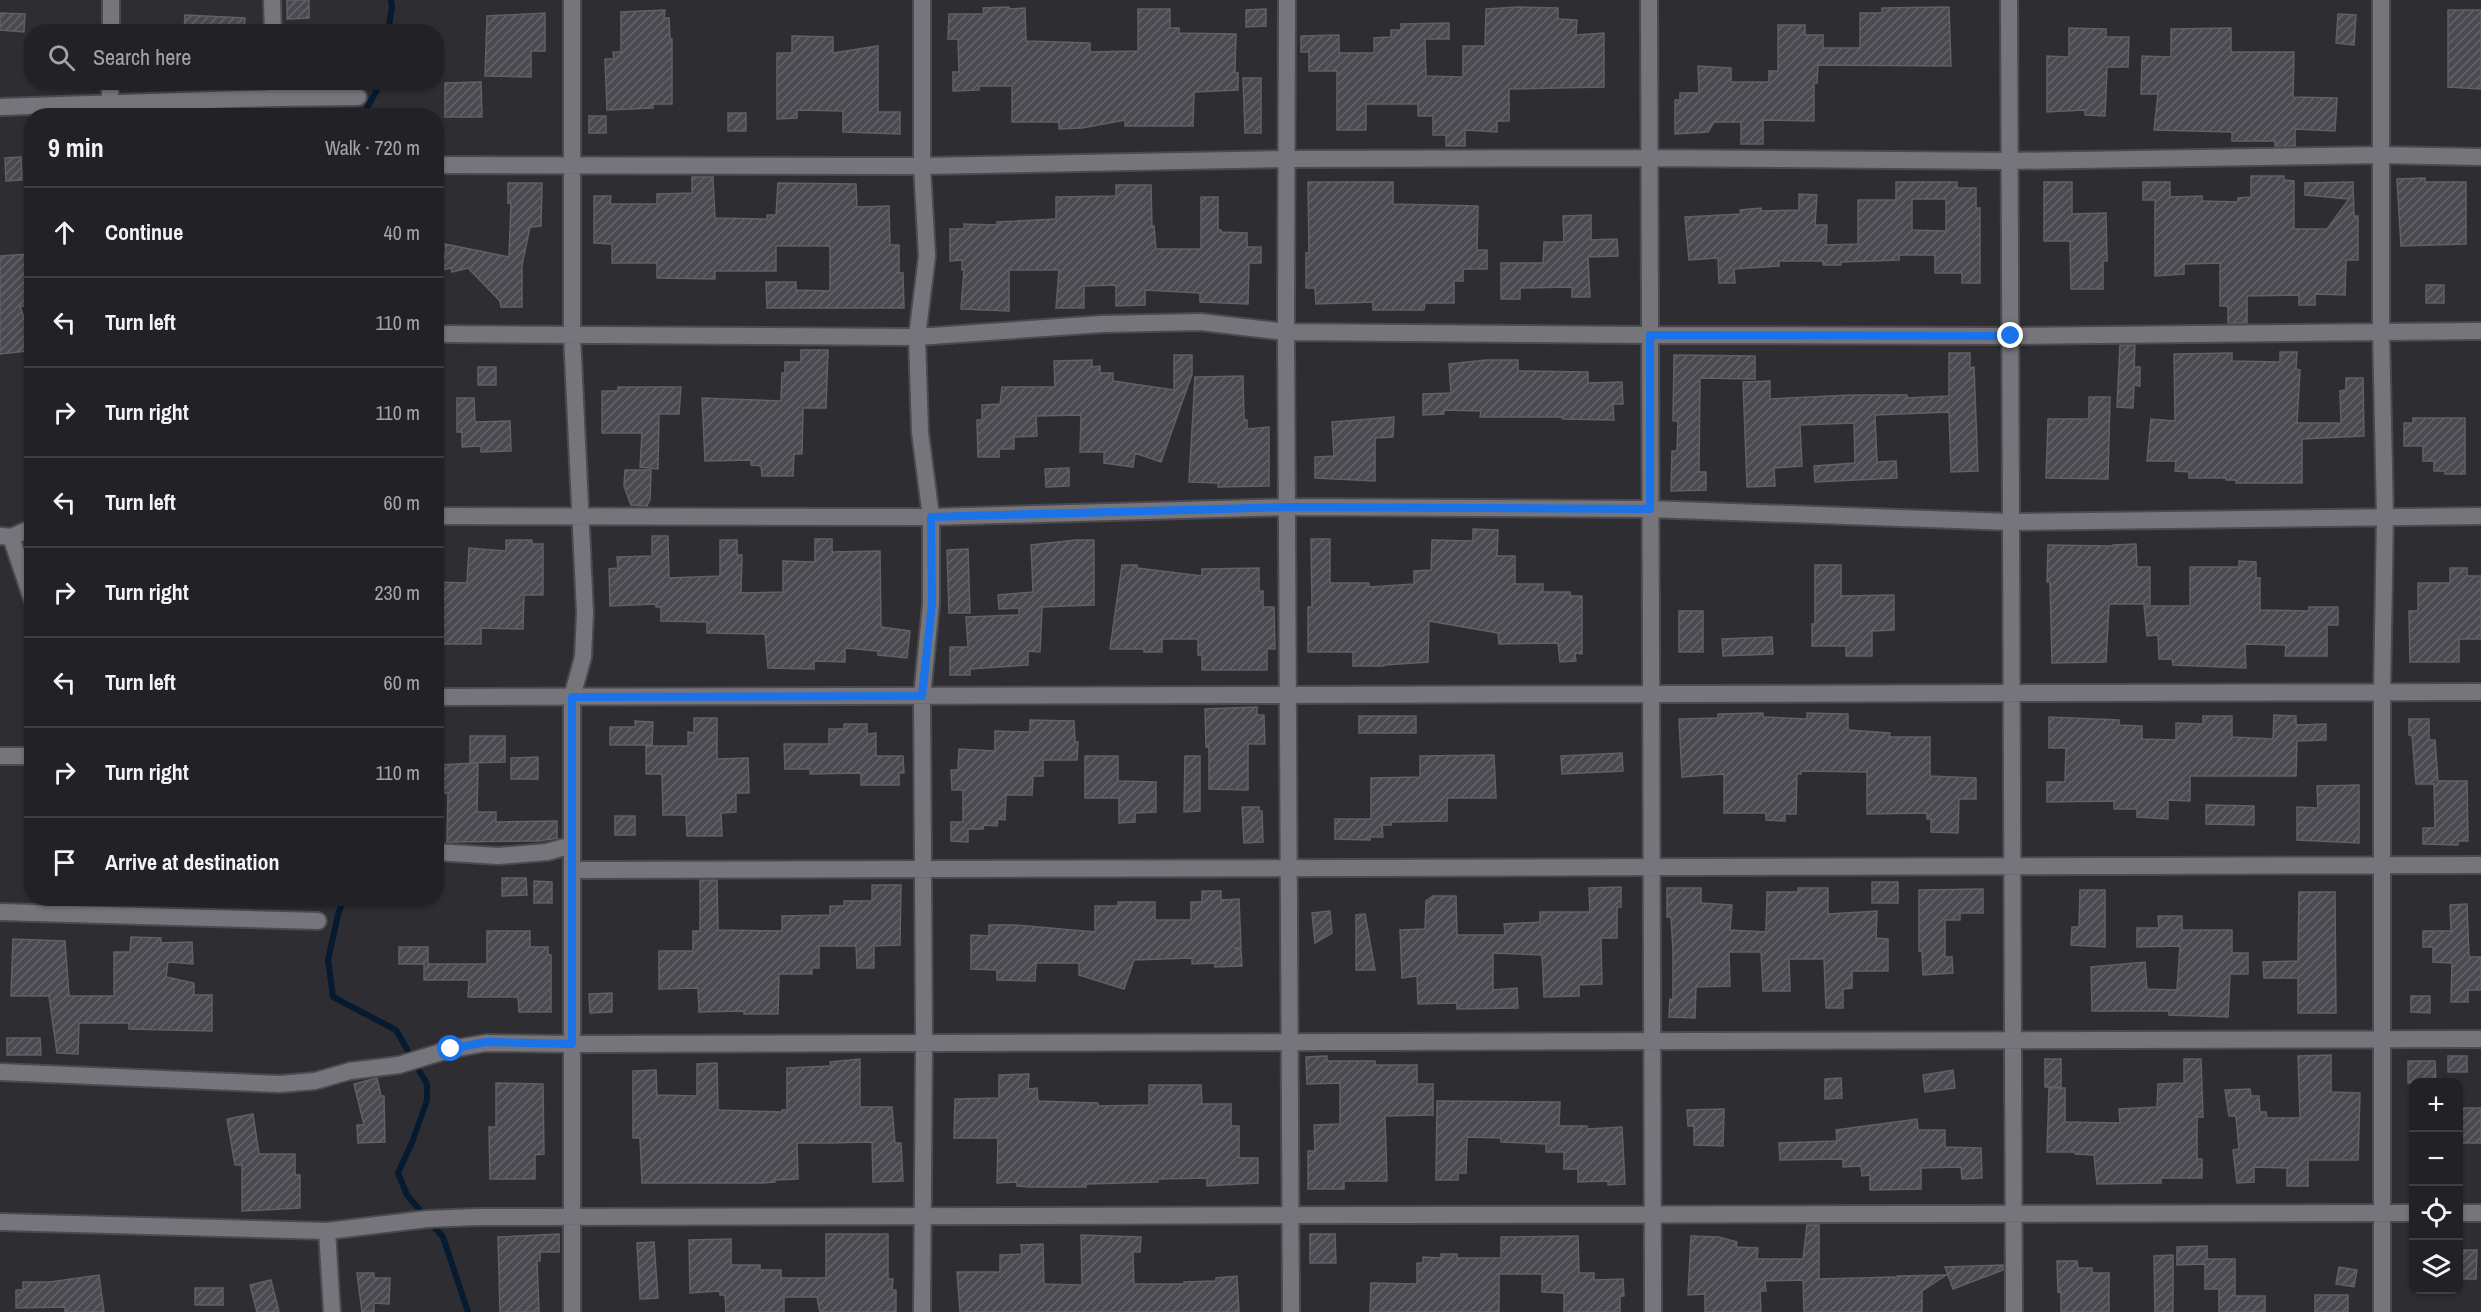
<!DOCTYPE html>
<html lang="en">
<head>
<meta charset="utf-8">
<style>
	:root { --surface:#222226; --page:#2a2a2e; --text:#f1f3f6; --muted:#a2a4a7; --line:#3f3f43 }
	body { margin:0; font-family:"Archivo Narrow",sans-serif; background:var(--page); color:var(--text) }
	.controls { position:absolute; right:18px; bottom:18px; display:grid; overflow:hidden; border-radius:12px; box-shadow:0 2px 4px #0004 }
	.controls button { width:54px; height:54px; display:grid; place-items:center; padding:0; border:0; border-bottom:2px solid var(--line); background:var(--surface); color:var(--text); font:30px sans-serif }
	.stop { position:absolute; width:18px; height:18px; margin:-14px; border:4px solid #1a73e8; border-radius:50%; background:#fff }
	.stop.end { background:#1a73e8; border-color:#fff; box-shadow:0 2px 6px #0008 }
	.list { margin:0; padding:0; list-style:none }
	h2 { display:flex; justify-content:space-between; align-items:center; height:78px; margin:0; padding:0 24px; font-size:26px }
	h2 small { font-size:20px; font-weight:400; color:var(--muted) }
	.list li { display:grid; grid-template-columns:39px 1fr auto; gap:18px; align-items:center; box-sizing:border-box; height:90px; padding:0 24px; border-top:2px solid var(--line) }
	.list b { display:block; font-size:22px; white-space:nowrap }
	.list em { font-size:20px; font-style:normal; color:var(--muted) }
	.icon { flex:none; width:33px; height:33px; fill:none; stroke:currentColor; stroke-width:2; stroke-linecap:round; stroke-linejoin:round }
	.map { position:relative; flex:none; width:2481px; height:1312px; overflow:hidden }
	.search { position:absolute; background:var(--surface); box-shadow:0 2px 4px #0004; left:24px; top:24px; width:420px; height:66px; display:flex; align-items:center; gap:15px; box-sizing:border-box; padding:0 21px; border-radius:24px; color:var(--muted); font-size:22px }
	.panel { position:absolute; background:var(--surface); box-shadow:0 2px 4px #0004; left:24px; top:108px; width:420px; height:798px; border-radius:24px }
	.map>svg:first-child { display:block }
</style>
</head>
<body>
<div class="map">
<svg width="2481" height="1312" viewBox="0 0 2481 1312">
	<defs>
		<pattern id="building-hatch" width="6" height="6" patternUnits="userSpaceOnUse" patternTransform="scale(1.5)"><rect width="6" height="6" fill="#4b494f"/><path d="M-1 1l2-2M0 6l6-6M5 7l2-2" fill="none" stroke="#656469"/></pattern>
	</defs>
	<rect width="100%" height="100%" fill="#2e2d32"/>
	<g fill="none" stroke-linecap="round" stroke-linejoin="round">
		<path stroke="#061a30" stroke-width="6" d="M388 32 392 7 391 0
			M362 116 376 92 378 82
			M344 898 338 915 328 960 333 997 396 1030 427 1084V1100L413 1140 398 1173 407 1195 443 1237 468 1312"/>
	</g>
	<path fill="url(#building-hatch)" stroke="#625f65" stroke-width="1.5" fill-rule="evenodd" d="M287 0H309V18L287 19Z
		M1009 7V9L1025 8 1026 41 1090 43V52L1138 51V9H1170V28H1179V33L1236 34 1235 73H1238V90L1194 92 1193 126H1125V120L1082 128 1059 129V122H1012V86H979V90L953 91V72H959L958 39H948L949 14H984L983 8Z
		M1519 7 1558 8V19L1577 20 1576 35 1604 33V87L1509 89V121H1497V132L1465 130V146H1446V135H1433V116H1418V104H1366V130H1337V71H1309V52H1301V36L1339 35V53H1374V38L1391 37V30H1401V24L1449 23V39H1425L1426 76 1463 77V46H1485L1486 9Z
		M1949 7 1951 66 1818 65 1817 83H1814V121L1763 120V144H1741V122H1714L1708 132 1675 134V100H1680V93H1699L1698 66 1731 68V82H1769V71H1778V25H1805V35H1823V48H1860V13H1882V8Z
		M1266 9V26L1246 27V10Z
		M665 10 664 18H669L670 39H672V104H653V108L607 110 605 59H614L613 52H621V12Z
		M2448 10H2481V89L2448 87Z
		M0 13 25 14 24 32 0 30Z
		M545 13V51H531V77L485 76 487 16Z
		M2338 14 2356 15 2354 45 2336 43Z
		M185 15 245 18 244 32H184Z
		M2069 28 2106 29V37H2129L2128 67H2107L2105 116 2085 115V110L2047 112V56L2069 57Z
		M2231 28V52H2294L2293 97 2337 98 2335 131 2295 129V146H2275V141H2232V132L2154 130 2158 94H2141L2142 56 2171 57V29Z
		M792 36 833 37V53L878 46V112H900V134L843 132V111L797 110V118L777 119V53H792Z
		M1243 78H1261V133H1245Z
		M481 82 482 117H445V83Z
		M728 113H746V131H728Z
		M589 116H606V133H589Z
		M21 157 22 180 6 181 5 158Z
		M2251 176H2284V180L2294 181V229H2327L2349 199 2305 195V183L2353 182 2354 216H2358V260H2346L2345 295 2315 294V305H2299V295L2247 296V323H2228V306H2220V263L2184 264V274L2155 276V200H2143V182H2170V197L2202 196V201L2238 202V198L2251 197Z
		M692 177H713L715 218 767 219V215H776L778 183 856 184 857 207 889 206 890 245H899V273H903L904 308H767L766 282H796V290L830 291V246H776V271H715V279L657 278V263H612V244L594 243V196H611L610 204H657V194L692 193Z
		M2425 178V182H2466V244L2401 246 2397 179Z
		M1308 182H1393V204L1478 206 1477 250H1487V269H1463V281H1454V303H1425L1424 310H1373V302L1316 304 1315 288H1306V253H1309Z
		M1896 182H1957V188H1976V208H1980V283H1962V273H1935V255H1899V260L1841 262V265H1823V261H1779V266L1734 269 1735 283H1719L1718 258 1689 260 1685 217 1741 214 1740 210 1761 208V211L1799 210V194L1817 195 1815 225H1827L1826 245 1858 244V200H1896ZM1912 199H1946V231L1912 230Z
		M2044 182H2072V214L2106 213 2107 261H2103V289H2071L2070 241H2044Z
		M508 183H542L541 226 530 227 522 265V307H501L500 301 468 268 452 272 451 268 436 271V255L446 253 445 244 509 257 511 203H508Z
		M1116 185H1151L1152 227 1154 226 1156 249H1201V197H1218V230H1221V232L1247 233V247H1261V263H1249L1248 304 1200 302V293L1145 290V305L1116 306V285L1084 286V308H1056L1059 270H1009V311L961 309 964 270H962V260L950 261V229H964V224L997 225V222L1056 219V197L1116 196Z
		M1591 215V240L1617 239 1618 256 1588 257 1590 297H1572V287L1520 288V299H1501V263H1543L1544 242H1564L1563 216Z
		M29 254 30 306H20L31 340 24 342 26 351 0 354V256Z
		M2426 285H2444V303H2426Z
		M2120 345H2135L2134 367H2140V386L2134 385 2133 408 2117 407Z
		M801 350H828L826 408H803L802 454H794L793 476H762L761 466 751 465V460L705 461 702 398 781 401 782 373H785V362H801Z
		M2280 352H2297L2296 369 2300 370 2297 423H2341L2340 391 2346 390V378H2363L2364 436 2302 439V483H2236V480H2226V478H2189V472L2175 471 2176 461H2147L2151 419 2175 421 2174 354 2232 353V361L2280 362Z
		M1949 353H1970V368L1974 367 1978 471 1951 472 1949 412 1875 415 1877 462 1896 461 1897 478 1815 482 1814 466 1855 463 1854 423 1800 425 1802 466 1774 468 1775 486 1747 487 1743 382 1770 381V399L1851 395H1907V398L1949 396Z
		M1174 355H1192V374L1161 462 1135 453 1133 467 1104 463V452H1080L1081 415 1036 416 1037 436 1014 437V449H999V457H978L977 420H982V405L1000 404 1002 387H1055L1054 361 1092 360V367L1100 366V373H1113V381L1174 390Z
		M1674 355 1755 356V379L1700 378 1699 472H1706V490L1671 491 1672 451H1677L1678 421H1673Z
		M1486 360H1518V371L1588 372V383L1622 382 1623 404H1613L1614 420 1562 419V417H1480L1481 411 1444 410V414L1423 415V394L1451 393 1449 364Z
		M478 367H496V385H478Z
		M1243 376 1244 419 1247 420V429L1269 427V486L1218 487V483L1189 482 1195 377Z
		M618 387H681L679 414H659L658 469 640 467 642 433H602V391H618Z
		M2089 397H2110L2108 479 2046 478 2048 419H2089Z
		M457 398H474L475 422 510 421 511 451 481 452V446L462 447V432H457Z
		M1394 417 1393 437 1375 438V481L1315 478V457L1334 456 1332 422Z
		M2413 418H2465V474H2445V471H2434V461H2423V446H2404V423H2413Z
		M1069 468V486L1046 487 1045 469Z
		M625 470H651L650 499 647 506 631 505 624 486Z
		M1473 529 1498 530 1497 556H1515V584H1543V592H1570V596H1582V654L1575 653 1576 661 1560 662 1558 643 1499 644 1498 633 1429 621 1428 662 1384 665V666H1353V652H1308V607H1312L1311 539H1330V583H1369V587L1414 584V571L1431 570 1432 540 1473 541Z
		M652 536H668L669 578 720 576V540H737V555H742L741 593 783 592V561L815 562V539H832V552L880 551 881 627 910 631 907 658 878 655V651L845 648V662L814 661V669L768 668 765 634 707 633V622L661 621V607H656V604L610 606 609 569 618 568 617 557 652 556Z
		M506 540H532V544H543V595H524L523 629 481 628V644H440V641H436V582L467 583 469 548 506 551Z
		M1076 540H1094V605L1042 607 1040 652 1028 651V665L970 669V675H950V647H968L966 617 1019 615V608L999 609 998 595 1033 592 1031 545Z
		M2136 544 2137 567H2150V604H2109L2106 662 2052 663 2050 582H2047L2048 545 2113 546V545Z
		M968 549 970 613H949L947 550Z
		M2239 561 2256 562V578H2260V610L2309 611V607H2338V625H2327V656H2285L2286 645 2245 644 2246 668 2173 665 2172 659H2159L2158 635 2147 636 2144 606H2190V567H2239Z
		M1122 565H1137V568L1202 576V569L1259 568V591H1263V607H1274L1275 649H1267V670H1202V655H1198V639H1162V652H1144V649H1110Z
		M1815 565H1841V596L1894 595V630L1872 631V656H1846V646H1812V624H1815Z
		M2450 568H2467V576H2481V639H2459V662H2410L2409 611H2418V583H2450Z
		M1679 611H1703V652H1679Z
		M1772 637 1773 654 1723 656 1722 639Z
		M1257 707V715H1264L1265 744H1248V790L1209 789V747H1206L1205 709Z
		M1763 713V717L1807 719V713L1848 714V730L1890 733 1889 737H1930V776L1976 778V799H1959L1958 833 1931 832V819H1927V813L1867 814V772L1801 771V774H1797L1796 814H1785V821L1766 820V813H1724V774L1682 777 1679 719 1718 718V714Z
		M2274 715 2296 716V725L2326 724V740L2297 741 2296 776H2190V801L2168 800V819L2137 817V809H2114V801L2047 802V782H2065L2066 748H2049V717L2119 720V725L2142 726V739L2176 740V723L2203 724V716H2232V737L2273 739Z
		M1359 716H1416V733H1359Z
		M694 718H717V759L748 758 749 793H736V812L721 813 722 836H687L686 815H663L662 774H646V746H688V732L694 733Z
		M2409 719H2429V740H2435L2438 781H2467L2468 841H2458V845L2423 844V828H2435L2434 784H2416L2412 735H2409Z
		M1030 720 1074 721 1075 742H1078L1077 760H1043V776H1033L1032 795H1006L1005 820 998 819 997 826 984 825 983 829H968V842L951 841V822H963V790H952L951 770H958L959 749 995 751V731L1030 732Z
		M635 721 653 722 652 745H610V727H635Z
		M844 724H867V734L876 733V756H903L904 773H899V785H861V773L810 774V769H785L784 744H829V729H844Z
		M470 736H505V762L470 763Z
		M1622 753 1623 771 1562 774 1561 756Z
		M1494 755 1496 798H1447V821L1391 822V825H1382L1383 837H1370V840L1335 839V819H1371V778L1420 777V756Z
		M1085 756H1118V781L1156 782V812L1135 813V822L1119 823V798H1085Z
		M1185 756H1200V811L1184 812Z
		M538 757V779H511V758Z
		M478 763 477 812H496V822L557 821V838L539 841 447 842 448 793H436V765Z
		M2359 785V843L2297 840V807L2318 808 2317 786Z
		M2206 805 2254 806V825L2206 824Z
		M1242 807H1259V811H1262L1263 842 1244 843Z
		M615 816H635V835H615Z
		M502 878H526L527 895 502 896Z
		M700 880H717L718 930 782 931V916L830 915V906H844V901H872V885H901L900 945 874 946V968H857L856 946H819V968H812V974H779L778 1014H744V1011L699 1012 698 988 659 989V951H693V931H700Z
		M534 881 552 882V903H534Z
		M1872 882H1898V903H1872Z
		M1621 887V907H1617V938H1601L1602 984 1579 985V996L1544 997 1542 955 1493 953V990L1517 988 1518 1008 1457 1009V1003L1418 1004 1417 976 1402 978 1400 930 1425 929 1426 901 1433 896H1456L1457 935H1505L1504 924 1540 922V912H1590L1589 888Z
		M1667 888H1701V903L1732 905 1730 930 1766 932 1767 892H1798V888H1828V914L1877 911 1876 938 1888 939V971H1852V988L1843 989V1008H1826L1824 959H1789L1790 991H1763L1761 952H1729L1730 986 1696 987 1695 1018 1669 1017 1670 999 1673 1000V951L1671 917H1667Z
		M1983 889V913H1960V920H1945V957H1952L1953 973 1923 975 1922 951H1919V890Z
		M2080 890H2105V947L2071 945 2072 927H2079Z
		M1202 891H1221V900L1239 899 1241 948H1234L1241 950 1242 966 1215 967V963L1192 964V958L1134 960 1124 989 1079 975V963H1036L1035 981 997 980V970L971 969V935L989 936V925H1016L1095 932V906H1118V902H1155V920H1191V902H1202Z
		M2299 892H2335L2336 1013H2298V978H2264L2263 962 2298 961Z
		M2467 904 2469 957H2481V990H2468V1002H2451L2452 963 2433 962V947H2423V931H2451L2450 905Z
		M1330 911 1332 933 1315 943 1312 913Z
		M1365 914 1375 970H1356V915Z
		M2158 916H2182V930H2232V953H2248V974H2230L2228 1017 2169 1015V1011H2092L2091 967 2145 962 2147 989 2177 990 2180 946 2137 947V928H2159Z
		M487 931H530V947H548V955H551V1012H519L518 997H468L469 980H424V964H399V947H428V964H487Z
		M131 937 161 938V943L192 942 193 964 168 962 166 977 194 983V995H212V1031L129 1029V1023H79L78 1054 57 1053 49 996H11L13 939 65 941 69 996H114V952H130Z
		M612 993V1012L590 1013 589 994Z
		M2411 996H2430V1013L2411 1012Z
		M7 1038H40L41 1055H7Z
		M2331 1055V1092L2360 1093 2358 1160H2308V1186H2287V1168L2254 1167V1182L2237 1183 2233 1150 2239 1149 2236 1116H2229L2225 1090 2250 1089 2251 1096H2259L2260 1112H2266L2267 1118H2300L2298 1056Z
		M1327 1056V1061H1375V1065H1417V1084H1433V1115L1385 1116 1387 1181H1344V1189H1308V1151H1315L1314 1125 1340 1124V1083L1307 1084 1306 1057Z
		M2448 1056H2467V1072H2448Z
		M860 1059V1107H892L895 1143H901L903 1181 873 1182 872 1142 829 1143H797L798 1179 775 1180V1182L762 1183H642L640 1138H633V1071L656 1070 657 1095 697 1096V1064L717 1063 718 1110 782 1112V1110H787V1068L831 1066 830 1062Z
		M2045 1059H2061V1087H2045Z
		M2184 1059H2201L2203 1117H2197V1159H2202V1178H2161V1183L2097 1184 2094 1155 2075 1154V1152H2047L2049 1088H2065V1122L2120 1123 2119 1109 2157 1107 2158 1084 2184 1083Z
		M2408 1061H2435L2436 1083H2408Z
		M1953 1070 1955 1088 1925 1092 1923 1075Z
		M1029 1074 1028 1089 1037 1088 1038 1101 1098 1103V1106L1149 1105V1085H1201L1202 1104H1231V1126H1239V1158H1258V1183L1207 1186V1178L1158 1179V1182L1086 1184V1187H1031L1017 1186V1182L997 1183 998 1138H954L955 1099 999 1098V1075Z
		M377 1078 381 1096H384L385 1142 358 1143 357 1125H364L354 1084Z
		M1841 1078 1842 1098 1825 1099V1079Z
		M496 1083 543 1084 544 1154 535 1155V1179H490L489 1127H496Z
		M1437 1101 1560 1102 1559 1126H1587V1129L1622 1127 1625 1184 1608 1185V1181L1578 1182V1169H1564V1152H1546V1144L1501 1142V1138L1467 1137 1466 1173H1458V1180H1436Z
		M2458 1108H2481V1143H2458Z
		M1724 1109 1723 1146 1694 1145V1126H1688L1687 1110Z
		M253 1114 259 1154H295V1175H300V1208L242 1211V1165H235L227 1119Z
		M1917 1119 1918 1130H1945V1147L1981 1148 1982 1178 1962 1179 1961 1167 1921 1168V1189L1870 1190V1175L1862 1176 1861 1166 1843 1167V1159L1780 1160 1779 1143 1837 1141 1836 1130Z
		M1807 1225H1819V1279L1894 1277V1279L1897 1276 1946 1275 1922 1291V1312H1804L1803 1280 1765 1281 1766 1291H1760L1761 1312H1705V1294L1688 1295 1691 1236 1719 1237 1737 1242 1736 1247 1758 1248 1757 1259H1803Z
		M559 1234V1252H540V1261H537L539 1312H500L498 1237Z
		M826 1234H888V1279H893L892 1290H896V1312H820L817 1297H784V1312H726L725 1295H720V1291L690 1293 689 1240 731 1239V1265H760V1270H781V1278H826Z
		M1310 1234H1335L1336 1263H1310Z
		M1081 1235 1141 1237 1140 1252H1133L1134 1284H1184V1282L1216 1281V1278L1237 1276 1239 1312H960L957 1272H1000V1255L1022 1254 1021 1245 1043 1244 1044 1284 1082 1285Z
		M1578 1236 1579 1273H1594V1280L1623 1279 1624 1296H1620V1312H1564V1293L1542 1292V1274H1499V1312H1370L1371 1283 1417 1284V1263H1423V1257L1441 1258V1254H1457V1258H1501V1237Z
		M654 1242 658 1298 640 1299 637 1243Z
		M2207 1246V1259H2235V1296H2265V1312H2219V1289H2205V1264L2177 1265V1247Z
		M2459 1250H2477L2476 1279H2459Z
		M2173 1255V1312H2155L2154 1256Z
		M2057 1261H2077L2078 1268H2092V1273H2109V1312H2061V1291L2058 1292Z
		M2003 1265V1270L1953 1289 1945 1267Z
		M2339 1267 2357 1270 2354 1287 2336 1284Z
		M357 1273H374V1278H390L389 1304 374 1303V1312H362Z
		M99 1275 104 1312H65V1307L16 1308V1290H23V1282H50Z
		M271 1280 279 1312H257L250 1285Z
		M195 1288H223V1305H195Z
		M2315 1295H2348V1312H2315Z"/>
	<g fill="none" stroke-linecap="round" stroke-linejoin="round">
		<g stroke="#4b4a4e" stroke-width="20">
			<path id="minor" d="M272 0 273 32
				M572 0V335L585 613 583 657 572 697V1312
				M922 0V166L927 256 917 337 920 432 931 517V604L922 696 924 1043 922 1312
				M1287 0 1286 332 1291 1312
				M1649 0 1653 1312
				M2009 0 2014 1312
				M2381 0V331L2385 516 2382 692V1312
				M111 32V0
				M110 82V116
				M274 82V98
				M0 107 274 98 358 97
				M436 165 922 166 1288 159 1650 158 2010 161 2381 155 2481 157
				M436 334 917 337 1102 324 1201 322 1286 332 1650 335 2011 336 2481 331
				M436 516 931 517 1289 507 1650 509 2011 522 2481 516
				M1 536 11 537 32 528
				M11 537 32 599
				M436 697 2481 692
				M0 756H32
				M436 852 498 856 547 852 572 845
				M572 870 2481 865
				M0 912 318 921
				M0 1072 280 1084 315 1081 350 1071 399 1065 451 1049 486 1043 572 1044 2481 1039
				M2458 1213H2481
				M0 1222 327 1231 427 1219 477 1217 2414 1213
				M327 1231 332 1312"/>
		</g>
		<use href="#minor" stroke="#77757c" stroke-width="16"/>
	</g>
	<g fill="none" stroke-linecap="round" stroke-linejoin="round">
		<path stroke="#1a73e8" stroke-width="8" d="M451 1049 486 1042 572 1044V697L922 696 932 604 931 517 1289 507 1650 509V335L2011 336"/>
	</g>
</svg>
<div class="controls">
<button>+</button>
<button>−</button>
<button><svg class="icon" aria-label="locate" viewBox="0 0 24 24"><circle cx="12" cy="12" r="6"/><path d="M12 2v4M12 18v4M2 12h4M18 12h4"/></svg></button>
<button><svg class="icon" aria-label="layers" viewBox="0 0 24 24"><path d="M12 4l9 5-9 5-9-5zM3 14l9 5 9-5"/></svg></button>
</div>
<div class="stop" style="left:451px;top:1049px"></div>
<div class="stop end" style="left:2011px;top:336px"></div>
<div class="search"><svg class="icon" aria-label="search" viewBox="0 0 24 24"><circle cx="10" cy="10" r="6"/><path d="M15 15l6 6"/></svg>Search here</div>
<section class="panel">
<h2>9 min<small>Walk · 720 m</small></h2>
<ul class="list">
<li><svg class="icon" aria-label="ahead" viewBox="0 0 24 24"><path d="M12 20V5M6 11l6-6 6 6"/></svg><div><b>Continue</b></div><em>40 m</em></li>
<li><svg class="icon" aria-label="left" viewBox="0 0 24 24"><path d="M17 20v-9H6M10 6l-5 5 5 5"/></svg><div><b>Turn left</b></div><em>110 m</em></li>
<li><svg class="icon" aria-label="right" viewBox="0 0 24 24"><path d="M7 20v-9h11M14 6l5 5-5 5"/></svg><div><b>Turn right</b></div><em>110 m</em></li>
<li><svg class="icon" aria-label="left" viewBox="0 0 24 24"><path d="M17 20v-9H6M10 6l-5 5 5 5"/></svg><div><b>Turn left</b></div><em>60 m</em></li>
<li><svg class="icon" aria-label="right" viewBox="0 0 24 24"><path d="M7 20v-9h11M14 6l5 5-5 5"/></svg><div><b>Turn right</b></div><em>230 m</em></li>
<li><svg class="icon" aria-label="left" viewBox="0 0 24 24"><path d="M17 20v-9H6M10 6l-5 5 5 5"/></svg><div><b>Turn left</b></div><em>60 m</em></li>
<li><svg class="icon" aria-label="right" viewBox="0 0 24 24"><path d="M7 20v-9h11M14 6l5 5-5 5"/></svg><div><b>Turn right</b></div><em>110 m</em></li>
<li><svg class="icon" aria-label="arrive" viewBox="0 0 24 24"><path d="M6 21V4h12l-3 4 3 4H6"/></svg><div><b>Arrive at destination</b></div></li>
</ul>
</section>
</div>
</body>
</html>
